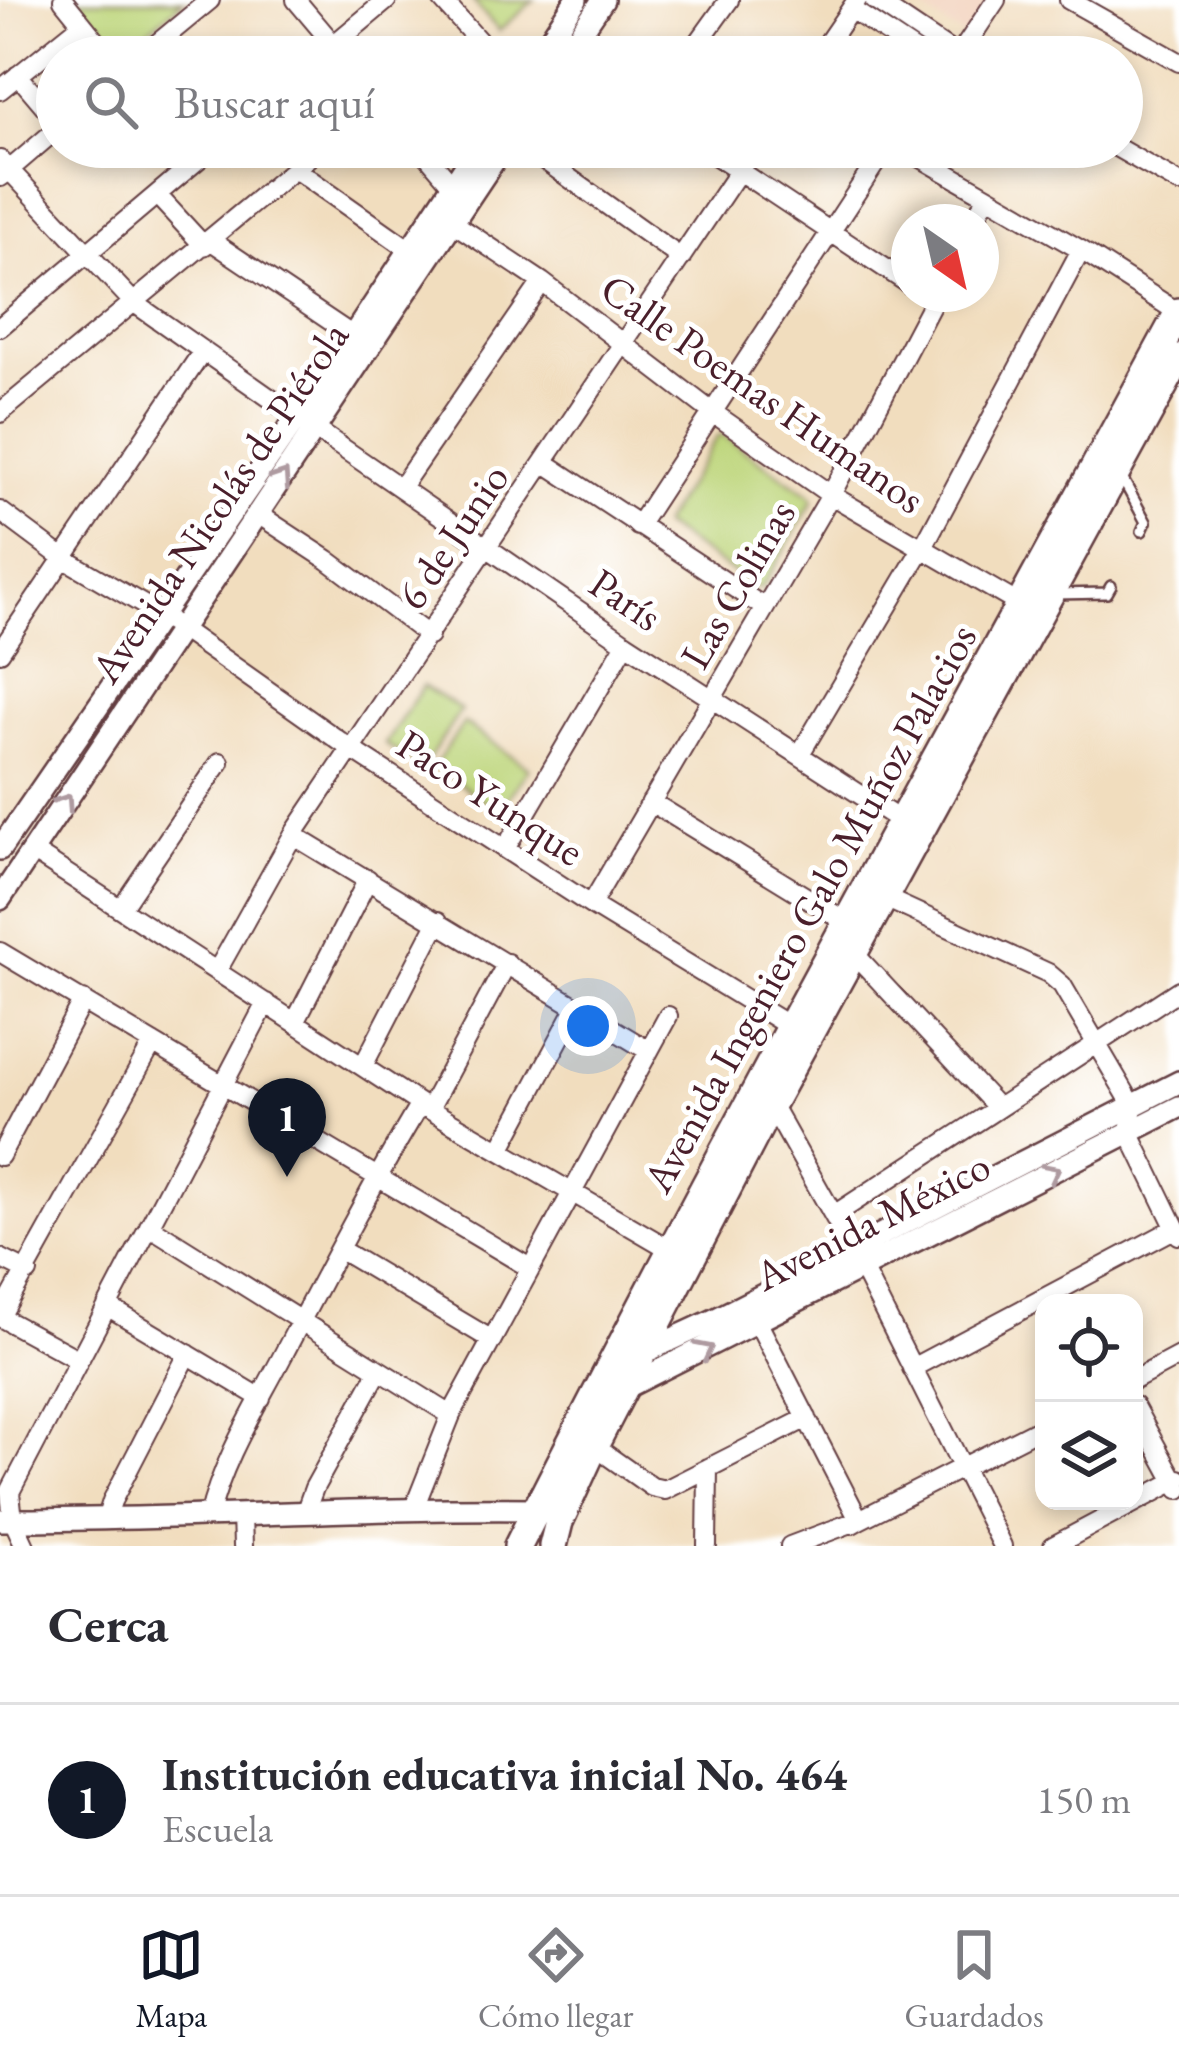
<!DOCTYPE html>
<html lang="es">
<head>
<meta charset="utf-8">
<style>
	:root { --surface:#fff; --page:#f2f2f3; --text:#2b2b33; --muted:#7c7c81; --line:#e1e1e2; --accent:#111827 }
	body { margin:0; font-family:"EB Garamond",serif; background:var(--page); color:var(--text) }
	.controls { position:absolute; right:36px; bottom:36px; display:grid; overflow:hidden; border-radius:24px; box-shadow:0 6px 18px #0003 }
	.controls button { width:108px; height:108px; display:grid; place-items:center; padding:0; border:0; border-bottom:3px solid var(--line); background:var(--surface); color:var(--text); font:60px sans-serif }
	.compass { position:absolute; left:891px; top:204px; width:108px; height:108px; border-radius:50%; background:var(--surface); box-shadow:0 6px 18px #0003; rotate:146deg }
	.you { position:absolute; left:588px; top:1026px; width:42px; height:42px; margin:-30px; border:9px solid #fff; border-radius:50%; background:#1a73e8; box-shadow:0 0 0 18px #1a73e833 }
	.badge { display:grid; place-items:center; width:78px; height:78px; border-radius:50%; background:var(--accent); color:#fff; font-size:39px; font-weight:700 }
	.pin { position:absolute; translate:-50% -99px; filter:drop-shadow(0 3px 6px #0008) }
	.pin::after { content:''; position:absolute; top:63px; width:42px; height:36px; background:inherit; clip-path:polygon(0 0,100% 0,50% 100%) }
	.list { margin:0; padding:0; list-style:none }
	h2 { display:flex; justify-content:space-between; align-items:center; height:156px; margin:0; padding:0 48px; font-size:51px }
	h2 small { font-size:39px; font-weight:400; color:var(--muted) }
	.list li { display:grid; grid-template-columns:78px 1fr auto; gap:36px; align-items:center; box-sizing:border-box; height:192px; padding:0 48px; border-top:3px solid var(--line) }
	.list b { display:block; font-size:45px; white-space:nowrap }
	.list p { margin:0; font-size:39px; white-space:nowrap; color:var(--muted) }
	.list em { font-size:39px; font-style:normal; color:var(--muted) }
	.icon { flex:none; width:66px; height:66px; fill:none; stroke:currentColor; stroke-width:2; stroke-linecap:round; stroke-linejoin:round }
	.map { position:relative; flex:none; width:1179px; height:1546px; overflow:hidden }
	.search { position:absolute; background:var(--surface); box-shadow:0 6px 18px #0003; left:36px; right:36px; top:36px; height:132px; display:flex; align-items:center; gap:30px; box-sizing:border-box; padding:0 42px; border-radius:66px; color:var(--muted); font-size:45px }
	.sheet { height:348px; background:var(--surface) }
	nav { display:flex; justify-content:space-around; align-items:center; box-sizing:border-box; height:168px; border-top:3px solid var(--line); background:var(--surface); font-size:33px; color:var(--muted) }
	nav a { display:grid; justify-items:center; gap:6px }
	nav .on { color:var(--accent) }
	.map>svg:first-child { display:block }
</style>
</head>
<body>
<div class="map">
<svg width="1179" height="1546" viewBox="0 0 1179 1546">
	<rect width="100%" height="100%" fill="#fff"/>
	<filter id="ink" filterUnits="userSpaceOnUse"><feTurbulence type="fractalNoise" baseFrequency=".00833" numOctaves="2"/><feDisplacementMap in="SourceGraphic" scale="24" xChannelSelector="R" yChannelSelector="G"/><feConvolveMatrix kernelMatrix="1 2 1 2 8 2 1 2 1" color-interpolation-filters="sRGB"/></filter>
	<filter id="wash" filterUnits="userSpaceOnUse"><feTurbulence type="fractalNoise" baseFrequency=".004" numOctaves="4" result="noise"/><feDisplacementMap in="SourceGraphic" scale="48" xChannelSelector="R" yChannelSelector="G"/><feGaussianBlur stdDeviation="2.7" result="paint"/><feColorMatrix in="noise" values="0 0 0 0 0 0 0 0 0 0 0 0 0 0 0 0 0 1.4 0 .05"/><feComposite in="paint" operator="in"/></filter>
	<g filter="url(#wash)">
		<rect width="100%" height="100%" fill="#f1ddbe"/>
		<path fill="#f3d4bf" d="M908 0H988L965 37Z"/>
		<path fill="#bdd57a" stroke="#847a52" stroke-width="3" d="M73 0H184L119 55Z
			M472 0H534L499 31Z
			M722 435 812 496 813 501 763 586 758 589 662 525 717 437Z
			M423 686 461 710 423 768 385 744Z
			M464 723 529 768 499 811 434 766Z"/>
	</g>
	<g filter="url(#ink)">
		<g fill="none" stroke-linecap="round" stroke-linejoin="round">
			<g stroke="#633c41" stroke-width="14">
				<path id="service" d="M1122 478 1146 522 1142 531
					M1055 594 1107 593 1111 586"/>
			</g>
			<g stroke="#633c41" stroke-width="22">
				<path id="minor" d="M63 0 109 57
					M296 0 344 57
					M442 0 493 57
					M874 0 959 57
					M1069 0 1179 62
					M851 9 924 57
					M141 57 210 0
					M319 57 387 0
					M688 57 729 0
					M818 57 857 0
					M958 57 996 0
					M18 75 57 121
					M0 90 82 24
					M420 147 453 186
					M526 147 681 258
					M703 147 909 284
					M902 147 1081 250 1179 313
					M1116 147 1179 183
					M0 160 133 302 297 417
					M295 169 410 250
					M1 177 57 129
					M157 195 204 246
					M452 222 542 282 712 412 831 495 1029 610
					M974 222 986 197
					M210 240 353 336
					M0 327 213 147
					M0 413 321 147
					M315 429 626 643 901 821
					M545 463 765 608
					M401 487 542 282
					M0 511 63 558 161 615 351 749 591 905 789 1026
					M258 514 328 560 429 636
					M638 526 886 147
					M0 652 203 351
					M800 754 923 547 1081 250
					M651 802 845 921
					M293 835 649 1051
					M505 849 626 643
					M32 851 420 1104 671 1250
					M883 897 1048 973 1062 985 1133 1106 1129 1132 1179 1235
					M591 905 831 495 937 294
					M121 908 220 762
					M850 949 998 1108
					M0 952 530 1268
					M217 971 293 835 755 147
					M295 1022 368 879
					M363 1066 438 921
					M771 1104 853 1250 1002 1546
					M429 1109 507 963
					M500 1150 577 1006
					M0 1156 83 1000
					M834 1215 1179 990
					M149 1226 451 1415
					M339 1249 492 1340
					M0 1258 28 1272
					M107 1306 261 1398
					M758 1323 859 1520 852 1524
					M79 1360 0 1317 153 1043
					M912 1368 1176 1228
					M1134 1380 1179 1356
					M1134 1406 1179 1489
					M594 1446 652 1487 665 1490 807 1418
					M414 1508 451 1415 668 1016
					M305 1513 314 1488 379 1370
					M242 1515 243 1546
					M209 1517C222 1461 256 1407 282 1357 327 1271 371 1186 420 1104
					M106 1520 112 1501 188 1354
					M25 1546 13 1520 10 1492 266 1003
					M707 1546 708 1468
					M790 1546 859 1520 1044 1426
					M1053 1546 1179 1479"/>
			</g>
			<g stroke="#633c41" stroke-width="26">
				<path id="tertiary" d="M538 57 576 0
					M564 57 603 0
					M0 849 353 336 478 147
					M0 899 503 147
					M634 1357 714 1320 1179 1082
					M617 1392 1179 1107
					M0 1520C179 1520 358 1507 537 1509"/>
			</g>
			<g stroke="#633c41" stroke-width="32">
				<path id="primary" d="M518 1546C729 1129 957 722 1179 312
					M553 1546 559 1522 594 1446 771 1104 1179 358"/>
			</g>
			<use href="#service" stroke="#fff" stroke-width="9"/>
			<use href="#minor" stroke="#fff" stroke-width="18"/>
			<use href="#tertiary" stroke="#fff" stroke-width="21"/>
			<use href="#primary" stroke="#fff" stroke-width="27"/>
		</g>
		<defs><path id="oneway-chevron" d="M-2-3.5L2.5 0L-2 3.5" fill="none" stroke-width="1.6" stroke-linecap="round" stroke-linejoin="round" transform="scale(3)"/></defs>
		<g stroke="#ae9aa0">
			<use href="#oneway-chevron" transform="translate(282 478) rotate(-56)"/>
			<use href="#oneway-chevron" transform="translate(65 802) rotate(-56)"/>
			<use href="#oneway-chevron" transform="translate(1052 1172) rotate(-27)"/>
			<use href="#oneway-chevron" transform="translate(705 1350) rotate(-27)"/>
		</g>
	</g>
	<g text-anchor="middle" stroke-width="10" stroke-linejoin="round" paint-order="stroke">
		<g font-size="42" fill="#4a1f2b" stroke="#fff">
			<text transform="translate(763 393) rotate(35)" y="15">Calle Poemas Humanos</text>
			<text transform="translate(219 502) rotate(-56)" y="15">Avenida Nicolás de Piérola</text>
			<text transform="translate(452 536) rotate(-56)" y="15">6 de Junio</text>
			<text transform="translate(737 584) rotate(-60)" y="15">Las Colinas</text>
			<text transform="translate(626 599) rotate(34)" y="15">París</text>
			<text transform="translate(491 797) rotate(33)" y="15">Paco Yunque</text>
			<text transform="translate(809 908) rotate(-61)" y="15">Avenida Ingeniero Galo Muñoz Palacios</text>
			<text transform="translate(872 1220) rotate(-27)" y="15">Avenida México</text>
		</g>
	</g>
</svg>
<div class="controls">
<button><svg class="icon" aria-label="locate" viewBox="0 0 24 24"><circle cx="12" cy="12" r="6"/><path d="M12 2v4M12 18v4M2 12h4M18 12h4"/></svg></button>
<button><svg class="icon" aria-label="layers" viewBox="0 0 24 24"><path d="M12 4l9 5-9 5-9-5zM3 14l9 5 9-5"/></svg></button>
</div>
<svg class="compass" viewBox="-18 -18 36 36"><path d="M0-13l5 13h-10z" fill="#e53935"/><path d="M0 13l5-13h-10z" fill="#7c7c81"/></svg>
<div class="you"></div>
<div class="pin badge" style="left:287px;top:1177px">1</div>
<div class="search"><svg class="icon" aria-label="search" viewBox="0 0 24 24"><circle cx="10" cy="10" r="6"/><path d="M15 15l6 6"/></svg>Buscar aquí</div>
</div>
<section class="sheet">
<h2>Cerca<small></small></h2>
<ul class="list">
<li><span class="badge">1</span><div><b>Institución educativa inicial No. 464</b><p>Escuela</p></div><em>150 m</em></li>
</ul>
</section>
<nav>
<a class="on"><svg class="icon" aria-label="map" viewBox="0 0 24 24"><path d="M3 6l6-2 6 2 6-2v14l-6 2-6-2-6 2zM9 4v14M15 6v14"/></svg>Mapa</a>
<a><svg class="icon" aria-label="directions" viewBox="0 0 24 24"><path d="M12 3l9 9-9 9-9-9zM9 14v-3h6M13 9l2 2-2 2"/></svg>Cómo llegar</a>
<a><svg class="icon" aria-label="saved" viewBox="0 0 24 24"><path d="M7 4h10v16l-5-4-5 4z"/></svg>Guardados</a>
</nav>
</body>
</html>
